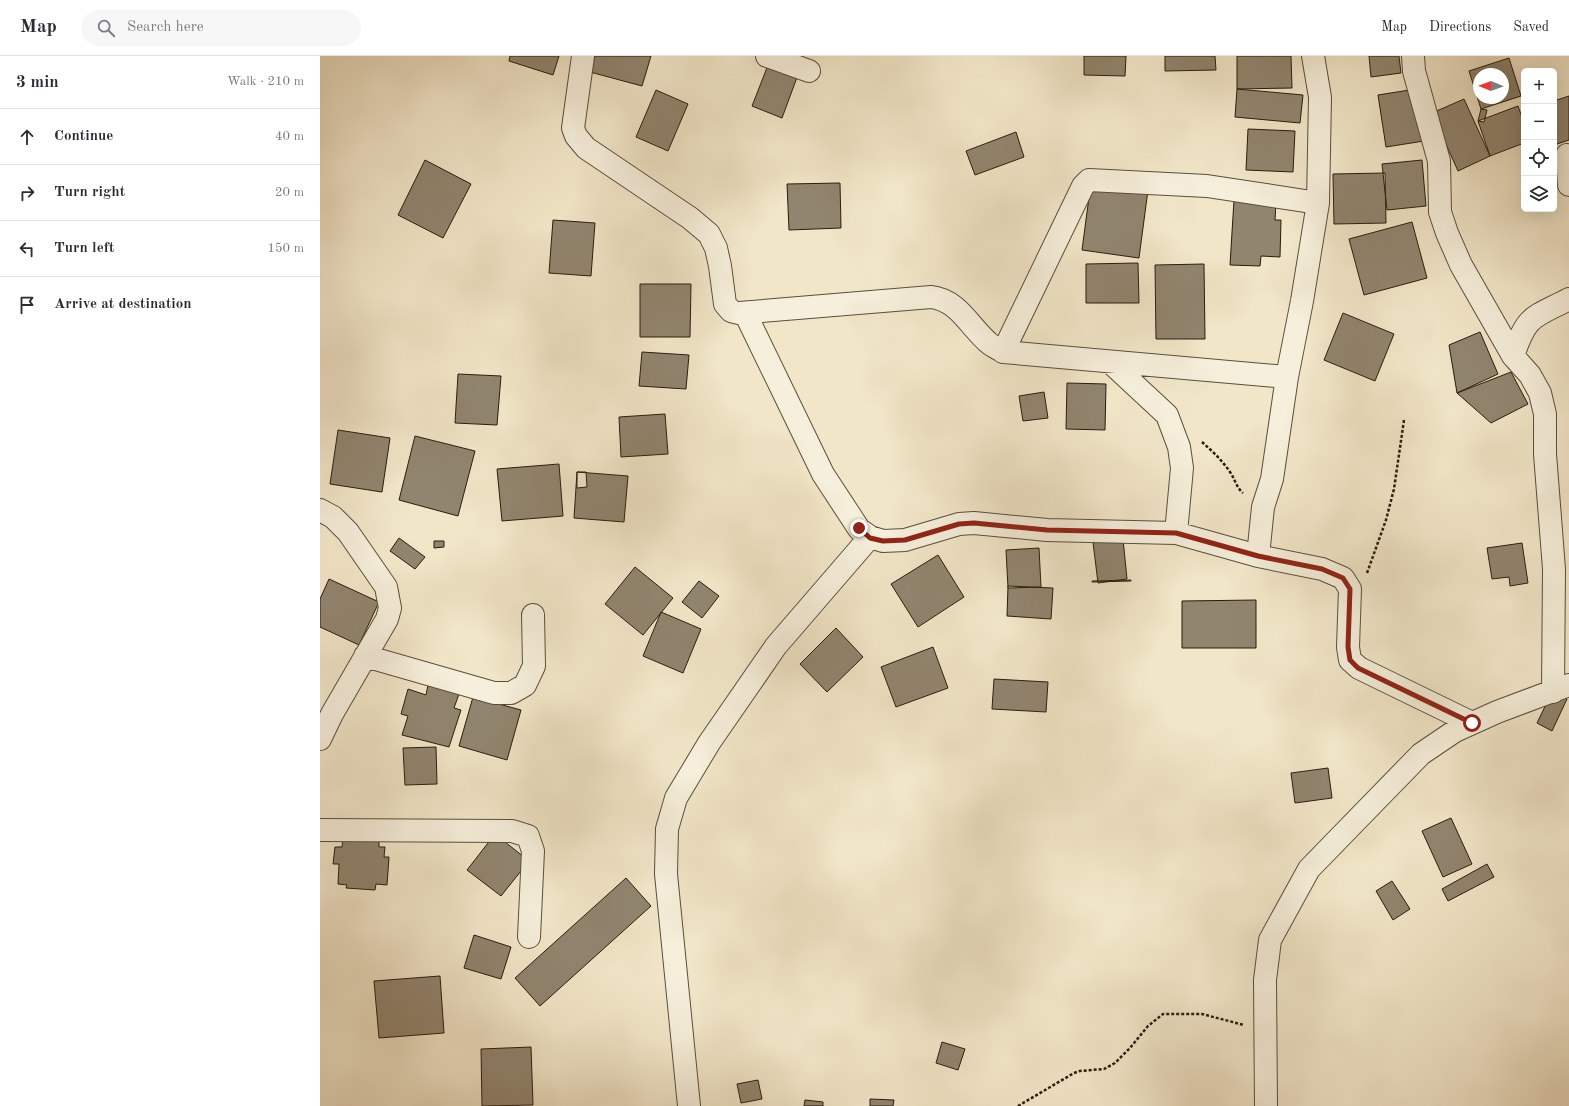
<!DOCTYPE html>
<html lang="en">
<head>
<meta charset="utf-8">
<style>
	:root { --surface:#fff; --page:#f7f7f7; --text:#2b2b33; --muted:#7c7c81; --line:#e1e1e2 }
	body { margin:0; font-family:"Old Standard TT",serif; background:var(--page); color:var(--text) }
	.controls { position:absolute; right:12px; top:12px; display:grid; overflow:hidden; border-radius:6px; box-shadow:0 4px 16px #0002 }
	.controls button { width:36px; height:36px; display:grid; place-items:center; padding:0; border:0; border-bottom:1px solid var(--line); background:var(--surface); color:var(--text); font:20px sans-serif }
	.compass { position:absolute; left:1153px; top:12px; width:36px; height:36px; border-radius:50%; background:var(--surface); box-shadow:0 4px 16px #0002; rotate:271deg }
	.stop { position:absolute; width:12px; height:12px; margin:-9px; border:3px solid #8f2418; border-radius:50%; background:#fff }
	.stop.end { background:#8f2418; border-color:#fff; box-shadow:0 1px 4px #0008 }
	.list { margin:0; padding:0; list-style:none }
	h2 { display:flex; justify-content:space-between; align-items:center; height:52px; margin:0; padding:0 16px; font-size:17px }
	h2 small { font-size:13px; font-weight:400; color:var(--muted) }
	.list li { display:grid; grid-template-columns:26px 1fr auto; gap:12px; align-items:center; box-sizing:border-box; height:56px; padding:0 16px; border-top:1px solid var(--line) }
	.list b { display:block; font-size:15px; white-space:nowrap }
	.list em { font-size:13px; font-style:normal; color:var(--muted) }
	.icon { flex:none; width:22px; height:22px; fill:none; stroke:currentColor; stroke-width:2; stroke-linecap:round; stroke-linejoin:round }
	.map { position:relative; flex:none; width:1249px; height:1050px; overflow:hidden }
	header { display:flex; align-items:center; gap:24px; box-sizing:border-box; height:56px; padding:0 20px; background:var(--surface); border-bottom:1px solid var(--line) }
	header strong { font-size:19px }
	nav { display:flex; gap:22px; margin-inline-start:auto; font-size:14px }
	.search { width:280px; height:36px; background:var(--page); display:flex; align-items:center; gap:10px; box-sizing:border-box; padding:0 14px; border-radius:22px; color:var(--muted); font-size:15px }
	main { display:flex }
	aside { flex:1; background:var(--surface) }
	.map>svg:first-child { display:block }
</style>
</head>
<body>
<header>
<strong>Map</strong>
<div class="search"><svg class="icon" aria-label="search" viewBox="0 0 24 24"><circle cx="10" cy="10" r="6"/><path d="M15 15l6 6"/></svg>Search here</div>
<nav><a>Map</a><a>Directions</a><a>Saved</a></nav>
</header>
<main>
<aside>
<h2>3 min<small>Walk · 210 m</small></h2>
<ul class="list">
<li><svg class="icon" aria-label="ahead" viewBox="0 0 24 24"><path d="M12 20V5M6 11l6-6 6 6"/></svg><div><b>Continue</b></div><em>40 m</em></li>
<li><svg class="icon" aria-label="right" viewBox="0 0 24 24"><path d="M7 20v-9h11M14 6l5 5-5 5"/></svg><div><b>Turn right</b></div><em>20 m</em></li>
<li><svg class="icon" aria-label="left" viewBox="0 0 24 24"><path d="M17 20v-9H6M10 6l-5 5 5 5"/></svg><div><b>Turn left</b></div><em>150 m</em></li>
<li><svg class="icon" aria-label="arrive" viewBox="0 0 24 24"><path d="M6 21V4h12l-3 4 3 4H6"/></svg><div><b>Arrive at destination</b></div></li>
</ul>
</aside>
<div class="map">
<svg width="1249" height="1050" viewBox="0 0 1249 1050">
	<rect width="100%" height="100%" fill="#f1e6c8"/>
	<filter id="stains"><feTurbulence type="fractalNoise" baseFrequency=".005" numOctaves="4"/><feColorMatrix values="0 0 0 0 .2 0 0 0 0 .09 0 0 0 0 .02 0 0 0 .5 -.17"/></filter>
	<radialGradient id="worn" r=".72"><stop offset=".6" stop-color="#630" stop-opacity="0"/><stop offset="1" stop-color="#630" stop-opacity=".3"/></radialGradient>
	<path fill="#91856f" stroke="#281c0f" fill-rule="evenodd" d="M190 0H239L233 19 189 5Z
		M275 0H331L322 30 270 16Z
		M764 0H806L805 20 764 19Z
		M845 0H895L896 14 845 15Z
		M917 0H971L972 32 917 33Z
		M1049 0H1079L1081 17 1051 21Z
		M1189 2 1201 40 1161 53 1149 15ZM1159 18H1183V42H1159Z
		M450 4 479 16 462 62 432 50Z
		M917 33 983 39 980 67 915 61Z
		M1096 33 1104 85 1066 91 1058 39Z
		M336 34 368 48 348 95 316 81Z
		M1249 40V84L1234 89V45Z
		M1144 43 1170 100 1138 115 1112 57Z
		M1198 50 1204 67V87L1170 100 1158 65Z
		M1161 53 1167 54 1164 66 1158 65Z
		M928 73 975 75 973 116 926 114Z
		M696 76 704 101 655 119 646 95Z
		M105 104 151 128 123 182 78 159Z
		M1102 104 1106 150 1067 154 1062 108Z
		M1065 117 1066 167 1014 168 1013 118Z
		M771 126 828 134 819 202 762 194Z
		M520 127 521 172 469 174 467 128Z
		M914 144 956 146 955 164H961L960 201 941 200 940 210 910 209Z
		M233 164 275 167 271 220 229 217Z
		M1092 166 1107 222 1044 239 1029 183Z
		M818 207 819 247H766V208Z
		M884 208 885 283H836L835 209Z
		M320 228H371L370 281H320Z
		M1023 257 1074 278 1055 325 1004 304Z
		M1160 276 1178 318 1137 337 1129 289Z
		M322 296 369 299 366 333 319 330Z
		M1191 316 1208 348 1171 367 1137 337Z
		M138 318 181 320 177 369 135 367Z
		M747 327 786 328 785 374 746 373Z
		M724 336 728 362 703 365 699 340Z
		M345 358 348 398 301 401 299 361Z
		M18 374 70 382 62 436 10 428Z
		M95 380 155 395 138 460 79 444Z
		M239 408 243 460 182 465 177 413Z
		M257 416H266L267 431 257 432Z
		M257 416 308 420 304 466 254 462Z
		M79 482 105 501 95 513 70 495Z
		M803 483 807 523 778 527 773 486Z
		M114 485H124V491L114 492Z
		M1202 487 1208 527 1190 530 1189 521 1172 523 1167 492Z
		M719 492 721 531 688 532 686 494Z
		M618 499 644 541 598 571 571 528Z
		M315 511 353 542 323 579 285 548Z
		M9 523 59 546 39 589 0 571V543Z
		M811 524V525L772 526V525Z
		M379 525 399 540 382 562 362 546Z
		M688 530 733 532 731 563 687 560Z
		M936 544V592H862V545Z
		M341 556 381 573 363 617 323 600Z
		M516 572 543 601 507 636 480 608Z
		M613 591 628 632 576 651 561 611Z
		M674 623 728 626 726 656 672 653Z
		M108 629 139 638 134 652 141 654 129 691 82 679 88 660 81 658 88 633 106 639Z
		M1232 636 1247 643 1232 675 1217 667Z
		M153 641 201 654 187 704 139 690Z
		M116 691 117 728 85 729 83 692Z
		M1008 712 1012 742 975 747 971 717Z
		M1131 762 1152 808 1123 821 1102 775Z
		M175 778 209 805 181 840 147 814Z
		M23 779 59 782V791H65L64 801H69L67 829 56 828 55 834 26 832 27 829 18 828 19 808H13L15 791H22Z
		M1167 808 1174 821 1128 845 1122 833Z
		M306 822 331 850 220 950 195 922Z
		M1072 825 1090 853 1073 864 1056 835Z
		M154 879 191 891 181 923 144 912Z
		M120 920 124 977 59 982 54 925Z
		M622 986 645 993 638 1014 616 1007Z
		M211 991 213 1049 162 1050 161 993Z
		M438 1024 442 1043 421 1047 417 1028Z
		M550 1043 574 1044 573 1050H550Z
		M485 1044 503 1046V1050H484Z"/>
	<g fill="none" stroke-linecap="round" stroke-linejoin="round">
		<g stroke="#5a4e3d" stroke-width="24">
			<path id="minor" d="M263 0 253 72 256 80 266 92 370 162 389 178 396 192 400 210 405 248 411 255 419 257 611 241C639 244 650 272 670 288 674 291 679 293 683 296L967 321
				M447 0 489 15
				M1093 0 1094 15 1119 105 1120 156 1127 177 1141 209 1193 300 1210 319 1220 337 1225 358V398L1234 513 1233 636
				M1247 99 1249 129
				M425 257 503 418 539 473 550 481 563 485 585 484 639 468 654 467 727 474 856 477 938 500 1002 513 1023 522 1030 533 1028 591 1030 604 1039 612 1152 667
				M683 296 763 130 769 124 887 130 998 147
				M1193 300C1207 258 1213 262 1249 243
				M790 306 847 359 859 391 862 412 856 477
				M0 454 13 461 28 476 66 531 70 552 67 563 12 658 0 683
				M938 500 943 451 952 423 967 321 982 245 998 147 1000 41 993 0
				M45 600 174 637H191L205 629 214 610 213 559
				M0 774 192 775 208 780 213 795 209 881
				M369 1050 346 818 347 773 356 742 389 687 456 590 550 481
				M946 1050 945 924 950 884 989 813 1101 698 1135 675 1177 656 1249 629"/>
		</g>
		<path stroke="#281c0f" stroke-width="2.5" stroke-dasharray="3 2" stroke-linecap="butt" d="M882 386C892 395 902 404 910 416 915 423 916 431 923 437
			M1047 517 1066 464 1074 433 1084 364
			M698 1050 754 1017 760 1015 784 1013 795 1007 810 992 828 970 843 958H882L924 969"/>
		<use href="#minor" stroke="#f6efdb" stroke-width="22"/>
	</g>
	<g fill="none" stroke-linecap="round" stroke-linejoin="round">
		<path stroke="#8f2418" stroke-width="5" d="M539 472 550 482 563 485 585 484 639 468 654 467 727 474 856 477 938 500 1002 513 1023 522 1030 533 1028 591 1030 604 1038 612 1152 667"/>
	</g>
	<rect width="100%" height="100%" filter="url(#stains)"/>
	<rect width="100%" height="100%" fill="url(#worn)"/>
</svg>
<div class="controls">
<button>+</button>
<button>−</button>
<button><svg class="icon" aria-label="locate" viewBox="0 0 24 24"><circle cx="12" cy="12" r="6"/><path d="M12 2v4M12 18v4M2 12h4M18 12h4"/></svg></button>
<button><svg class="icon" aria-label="layers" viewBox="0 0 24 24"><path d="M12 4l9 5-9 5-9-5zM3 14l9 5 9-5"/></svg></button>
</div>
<svg class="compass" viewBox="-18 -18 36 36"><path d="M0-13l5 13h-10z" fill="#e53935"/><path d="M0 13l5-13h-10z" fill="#7c7c81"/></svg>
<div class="stop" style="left:1152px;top:667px"></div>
<div class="stop end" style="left:539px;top:472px"></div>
</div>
</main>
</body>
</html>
